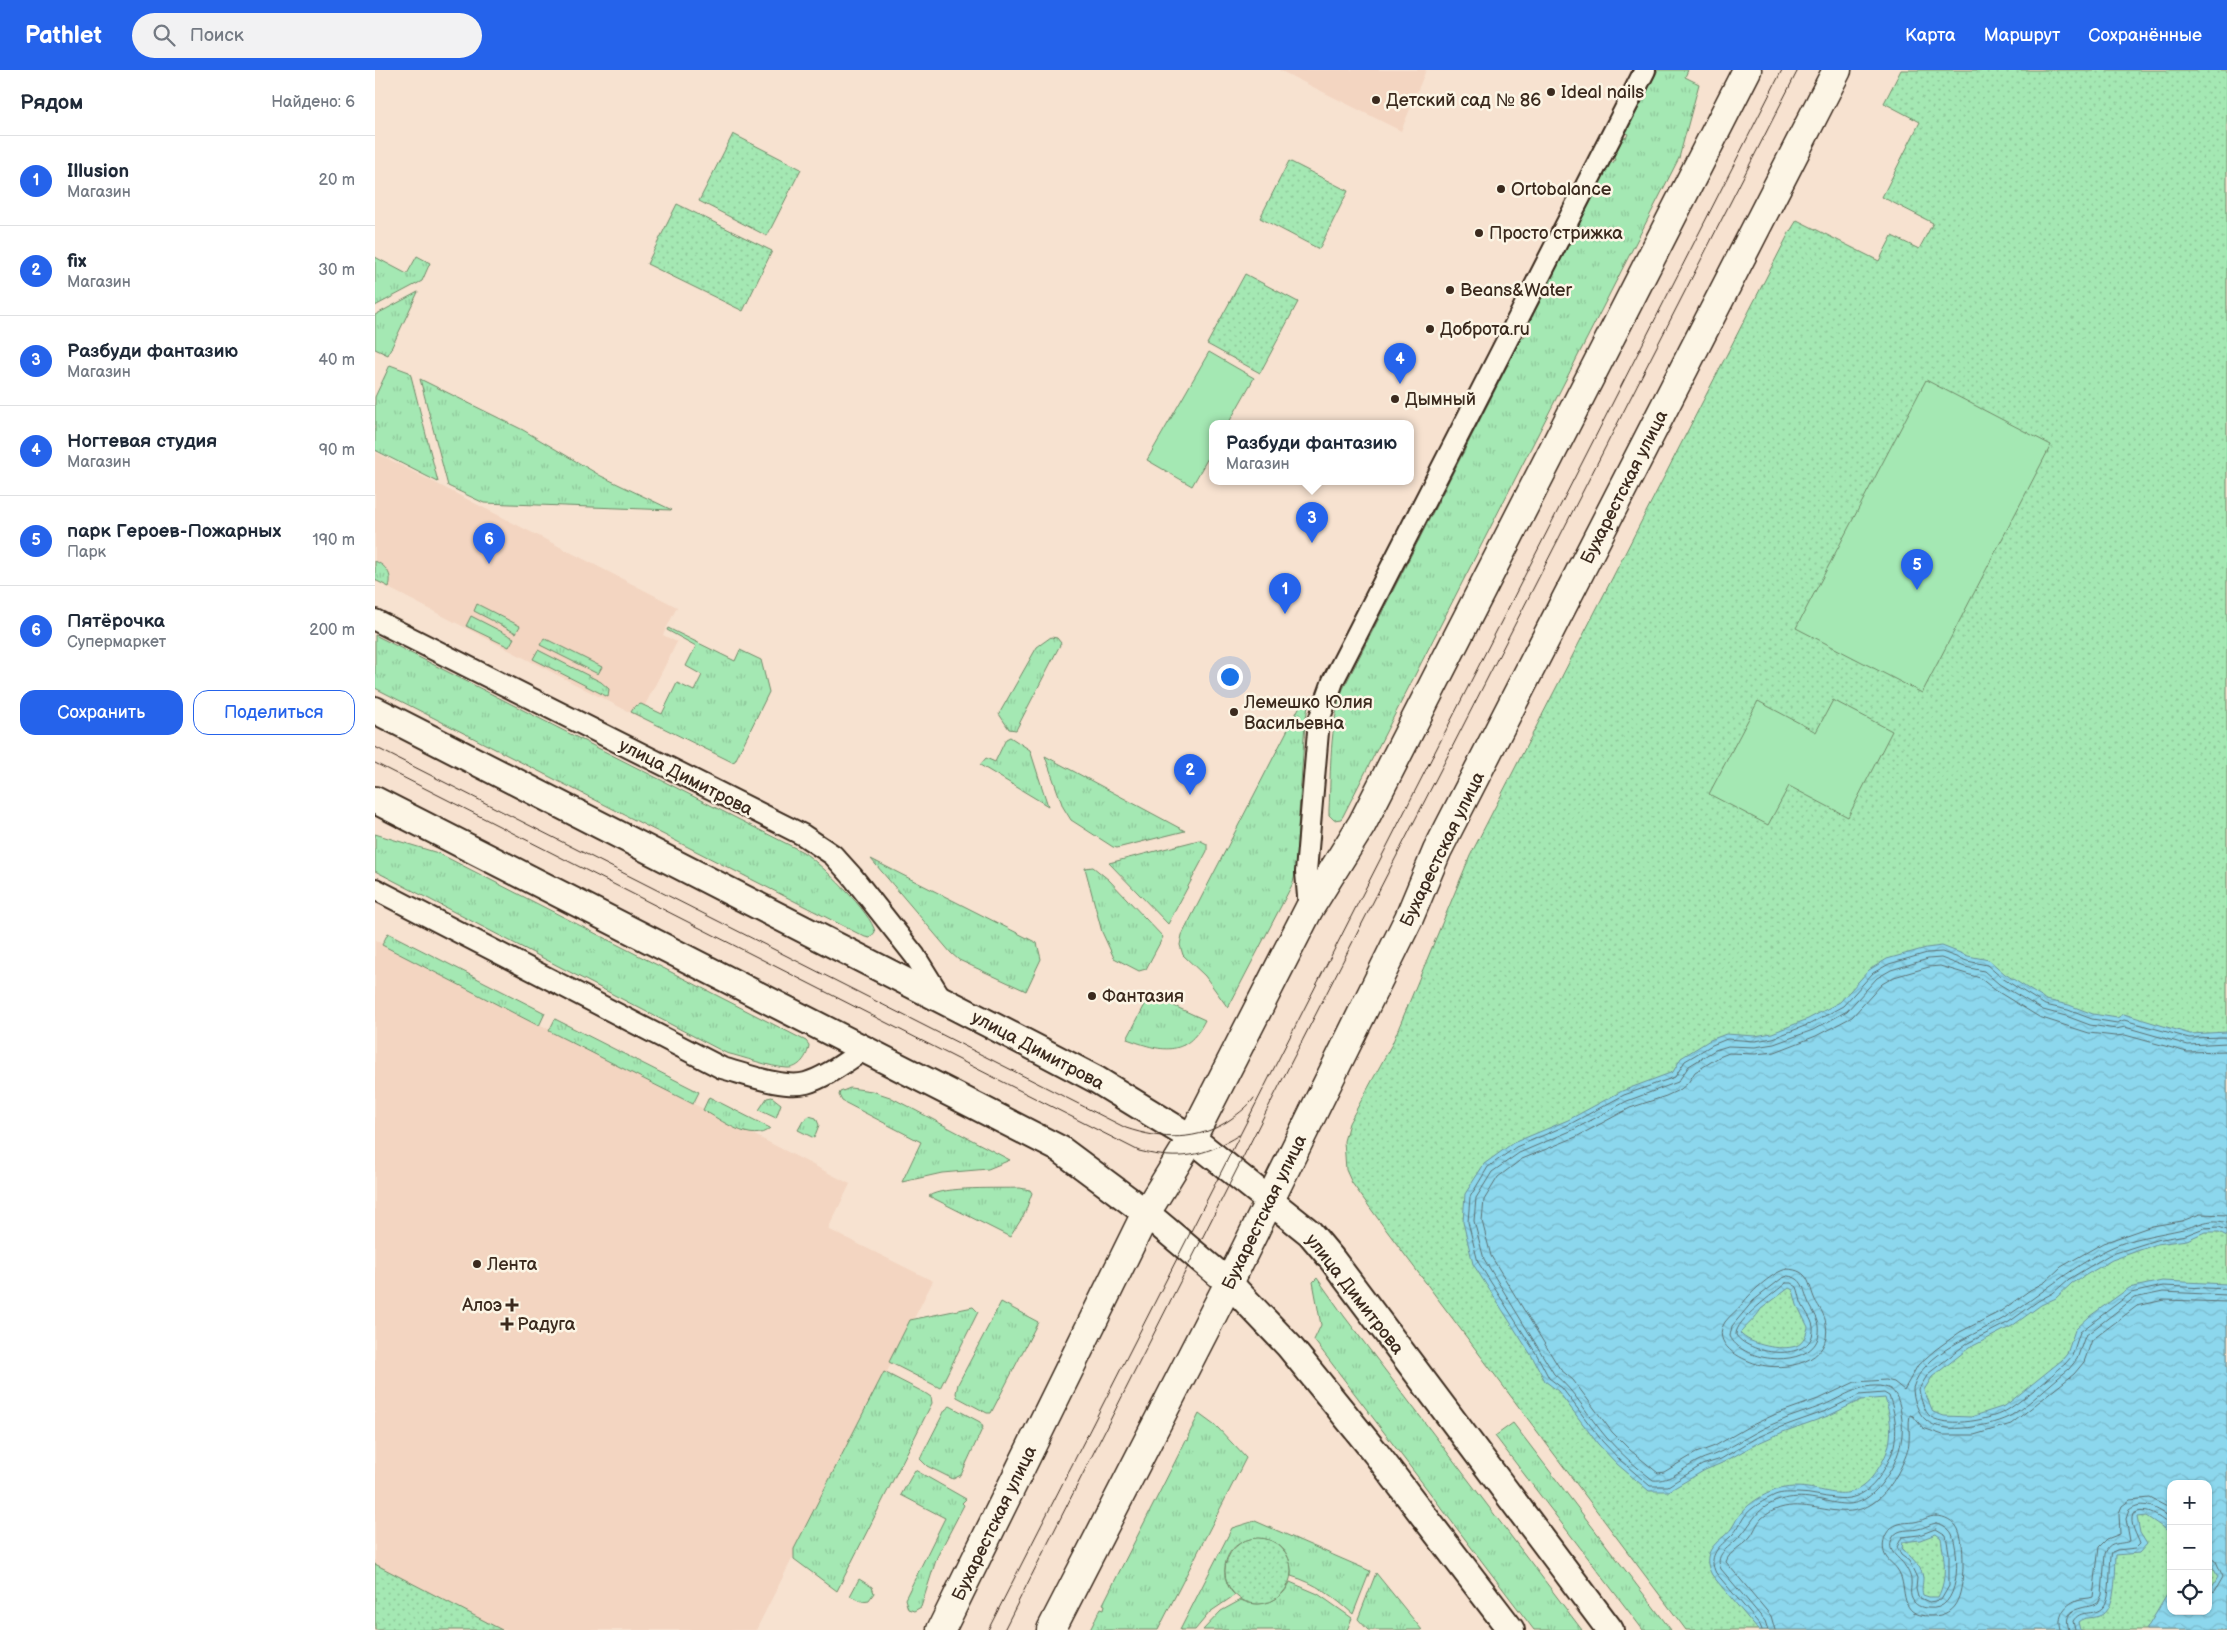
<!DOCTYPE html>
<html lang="ru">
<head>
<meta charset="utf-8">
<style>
	:root { --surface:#fff; --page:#f2f2f3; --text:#1f2937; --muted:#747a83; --line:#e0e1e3; --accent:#2563eb }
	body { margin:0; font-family:"Balsamiq Sans",sans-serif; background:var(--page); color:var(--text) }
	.controls { position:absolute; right:15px; bottom:15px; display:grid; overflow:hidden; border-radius:10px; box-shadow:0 1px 4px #0004 }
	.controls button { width:45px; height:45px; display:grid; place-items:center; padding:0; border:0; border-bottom:1px solid var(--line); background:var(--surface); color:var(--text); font:25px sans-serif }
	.you { position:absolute; left:854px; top:606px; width:18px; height:18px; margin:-12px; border:4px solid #fff; border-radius:50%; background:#1a73e8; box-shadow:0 0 0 8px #1a73e833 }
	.badge { display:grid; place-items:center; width:32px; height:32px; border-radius:50%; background:var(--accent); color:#fff; font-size:16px; font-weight:700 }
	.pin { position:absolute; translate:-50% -41px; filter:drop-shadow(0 1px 2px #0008) }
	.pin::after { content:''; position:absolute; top:26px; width:18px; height:15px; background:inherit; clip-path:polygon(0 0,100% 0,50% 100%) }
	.popup { position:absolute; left:834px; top:350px; width:205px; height:65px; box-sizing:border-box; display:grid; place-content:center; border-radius:10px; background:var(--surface); filter:drop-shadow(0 1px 4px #0005); font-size:16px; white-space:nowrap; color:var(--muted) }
	.popup b { font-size:19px; color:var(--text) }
	.popup::after { content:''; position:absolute; left:50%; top:100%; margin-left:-10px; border:10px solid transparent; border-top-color:var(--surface) }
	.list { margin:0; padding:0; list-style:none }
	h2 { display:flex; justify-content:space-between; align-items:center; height:65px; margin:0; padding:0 20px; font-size:21px }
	h2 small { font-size:16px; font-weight:400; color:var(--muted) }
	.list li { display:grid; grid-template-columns:32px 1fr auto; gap:15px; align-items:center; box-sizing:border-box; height:90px; padding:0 20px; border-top:1px solid var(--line) }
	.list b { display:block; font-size:19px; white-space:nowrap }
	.list p { margin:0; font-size:16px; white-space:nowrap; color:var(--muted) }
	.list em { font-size:16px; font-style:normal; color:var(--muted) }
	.actions { display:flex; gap:10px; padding:15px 20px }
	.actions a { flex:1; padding:11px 0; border:1px solid var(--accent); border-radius:15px; text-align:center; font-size:18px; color:var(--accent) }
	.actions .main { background:var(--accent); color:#fff }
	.icon { flex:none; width:28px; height:28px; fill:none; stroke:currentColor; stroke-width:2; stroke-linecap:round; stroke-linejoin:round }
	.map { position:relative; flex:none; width:1852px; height:1560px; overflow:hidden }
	header { display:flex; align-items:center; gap:30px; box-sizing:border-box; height:70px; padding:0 25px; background:var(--accent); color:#fff }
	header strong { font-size:24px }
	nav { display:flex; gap:28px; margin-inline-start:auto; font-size:18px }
	.search { width:350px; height:45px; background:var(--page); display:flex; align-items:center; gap:12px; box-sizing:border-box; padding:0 18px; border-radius:28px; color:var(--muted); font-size:19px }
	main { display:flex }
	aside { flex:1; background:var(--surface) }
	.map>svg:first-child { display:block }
</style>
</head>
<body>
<header>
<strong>Pathlet</strong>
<div class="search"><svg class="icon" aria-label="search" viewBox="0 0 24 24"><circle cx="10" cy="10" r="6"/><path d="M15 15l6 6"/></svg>Поиск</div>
<nav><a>Карта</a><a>Маршрут</a><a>Сохранённые</a></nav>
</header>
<main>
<aside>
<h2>Рядом<small>Найдено: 6</small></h2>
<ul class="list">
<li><span class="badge">1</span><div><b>Illusion</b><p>Магазин</p></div><em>20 m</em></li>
<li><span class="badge">2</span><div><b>fix</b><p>Магазин</p></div><em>30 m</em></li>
<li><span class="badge">3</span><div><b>Разбуди фантазию</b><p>Магазин</p></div><em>40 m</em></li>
<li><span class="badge">4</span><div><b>Ногтевая студия</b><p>Магазин</p></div><em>90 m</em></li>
<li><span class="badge">5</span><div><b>парк Героев-Пожарных</b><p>Парк</p></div><em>190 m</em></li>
<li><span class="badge">6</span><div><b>Пятёрочка</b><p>Супермаркет</p></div><em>200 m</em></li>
</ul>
<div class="actions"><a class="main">Сохранить</a><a>Поделиться</a></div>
</aside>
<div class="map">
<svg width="1852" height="1560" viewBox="0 0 1852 1560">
	<defs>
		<pattern id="grass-tufts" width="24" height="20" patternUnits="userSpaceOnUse" patternTransform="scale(1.25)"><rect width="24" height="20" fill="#a4e8b3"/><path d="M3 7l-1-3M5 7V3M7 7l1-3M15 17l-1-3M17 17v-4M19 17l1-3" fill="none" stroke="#8ec79a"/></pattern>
		<pattern id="park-dots" width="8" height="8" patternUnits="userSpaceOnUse" patternTransform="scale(1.25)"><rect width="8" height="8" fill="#a4e8b3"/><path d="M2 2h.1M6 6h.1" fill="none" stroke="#8ec79a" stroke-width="1.8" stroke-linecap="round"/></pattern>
		<pattern id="water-waves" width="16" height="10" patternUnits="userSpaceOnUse" patternTransform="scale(1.25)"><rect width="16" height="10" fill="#8cd7ed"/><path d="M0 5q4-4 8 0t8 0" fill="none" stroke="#7ab9cb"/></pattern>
	</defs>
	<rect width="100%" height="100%" fill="#f7e2d0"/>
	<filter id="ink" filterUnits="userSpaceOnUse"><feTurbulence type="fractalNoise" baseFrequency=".02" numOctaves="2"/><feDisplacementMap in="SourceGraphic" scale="10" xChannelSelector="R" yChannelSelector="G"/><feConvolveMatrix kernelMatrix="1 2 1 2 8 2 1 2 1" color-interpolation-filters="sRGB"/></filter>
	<g filter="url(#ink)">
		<path fill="#f3d5c1" d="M904 0H1051L1026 61Z
			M0 382 302 537 288 565 302 572 264 647 0 511Z
			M0 870 475 1114 453 1159 558 1211 381 1560H120L0 1500Z"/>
		<path fill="url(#grass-tufts)" stroke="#708968" d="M1283 0H1313L1310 7 1324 14 1304 88 968 746 966 749 959 750 954 745V740C956 700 954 657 968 619L1147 267H1149L1151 264 1149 263 1236 92 1238 93 1240 89 1238 88 1249 67 1251 68 1253 64 1251 63Z
			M42 186 55 193 47 211 0 236V187L32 204Z
			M43 222 13 285 0 279V245Z
			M15 295 34 302 36 306 63 412 0 380V327Z
			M45 309 148 360 226 406 297 440 109 433 73 416Z
			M0 491C11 496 18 504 14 517L0 510Z
			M102 534 145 556 141 563 99 541Z
			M96 546 139 568 134 577 91 556Z
			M293 558 360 591 365 580 386 590 394 622 360 691 357 692 256 642 260 636 266 634 287 644 302 613 319 621 327 605 311 596 321 576 292 560Z
			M0 565 428 782C445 793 497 843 500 862L495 868 490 867 0 618Z
			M676 567 682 568 686 573 641 660 634 659 624 644 662 577Z
			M169 568 227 597 223 604 165 575Z
			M163 580 226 612 234 619 233 627 158 589Z
			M928 630 934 631 930 653 920 804 918 813 853 938 830 906 808 885 805 875 807 865Z
			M635 667 655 680 673 736 605 695 611 688 620 692 631 669Z
			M670 686 810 761 742 778 738 777 696 750 688 737Z
			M0 764 63 783 431 971 434 975C433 986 424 999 412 998 394 997 369 987 351 983L0 801Z
			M824 770 832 774V781L793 854 734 793Z
			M496 789 662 873 666 889 651 921 584 890 576 883Z
			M718 797 734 810 788 867 771 899 764 901 739 888 727 862 710 798Z
			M13 863 170 943 164 956 7 875Z
			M775 925 830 950C811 989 785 981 752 969Z
			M180 949 324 1022 318 1034 174 961Z
			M475 1018 497 1021 515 1027 635 1090 613 1099 567 1103 527 1112 546 1072 467 1031 464 1025 465 1022Z
			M334 1027 395 1058C377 1075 345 1049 328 1040Z
			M397 1027 406 1034 401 1048 384 1040 392 1028Z
			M434 1046 441 1048 444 1055 439 1068 423 1060 428 1051Z
			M645 1118 655 1120 657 1123 649 1145 635 1167 554 1126C569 1116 624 1119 645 1118Z
			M942 1208 969 1246 1207 1560H1159L939 1270 946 1255 938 1212Z
			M626 1232 663 1252 616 1343H612L582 1327 581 1323 583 1314Z
			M598 1237 603 1242 565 1318 514 1292 535 1250Z
			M509 1302 550 1323 556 1327 557 1333 462 1521 419 1489V1479Z
			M575 1336 605 1352 608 1357 586 1405 578 1409 552 1396 545 1389 570 1340Z
			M824 1344 843 1358 871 1388 783 1560H715L726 1538 729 1539 730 1535 728 1534 811 1370 813 1371 814 1367 813 1366Z
			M1138 1353 1296 1560H1268L1120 1366Z
			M540 1400 591 1429 587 1433 589 1435 562 1487 546 1537 539 1541 533 1539 530 1529 570 1448 526 1425Z
			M880 1451 995 1501 978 1544C959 1527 941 1513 916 1506 919 1454 845 1458 850 1505 851 1512 854 1520 860 1525L835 1542 820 1560H805L857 1458Z
			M1001 1503 1047 1560H993L983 1549Z
			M484 1509 497 1517 499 1523 494 1530 487 1531 475 1526Z
			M915 1512 943 1524 977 1548 972 1560H828L846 1541 866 1530C884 1539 907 1532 915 1512Z"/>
		<path fill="url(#park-dots)" stroke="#708968" fill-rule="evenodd" d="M1526 0H1852V1560H1311L1009 1157 977 1113 971 1100 969 1071 974 1053 1017 974 1095 786 1414 163 1422 150 1504 191 1517 166 1544 179 1558 153 1507 127 1545 52 1509 33ZM1796 1414H1833V1541H1796Z
			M358 64 426 99 392 166 324 131Z
			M914 91 973 121 944 179 885 148Z
			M302 134 397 181 368 241 272 194Z
			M870 204 923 232 885 303 832 274Z
			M850 1501a33 33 0 1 1 66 0a33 33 0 1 1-66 0Z
			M0 1494 127 1560H0Z"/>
		<path fill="#a4e8b3" stroke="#708968" d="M834 282 879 308 853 354H838V379L817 416 772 390Z
			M1551 310 1676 375 1547 623 1421 558Z
			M1458 630 1517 661 1473 747 1414 716 1393 755 1334 724 1383 631 1441 662Z"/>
		<path fill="url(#water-waves)" stroke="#6c929a" fill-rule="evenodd" d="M1567 876 1593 886 1614 890 1630 904 1671 930 1694 935 1718 944 1742 948 1749 944 1815 964 1852 962V1166L1844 1162H1830L1812 1170 1782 1174 1737 1190 1697 1213 1681 1228 1666 1235 1637 1256 1594 1278 1557 1307 1549 1320 1558 1342 1569 1346 1596 1347 1630 1336 1687 1290 1692 1284 1700 1260 1715 1246 1754 1218 1787 1211 1852 1214V1560H1771L1796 1518V1541H1833V1518L1836 1519 1843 1507 1833 1488V1414H1796V1463L1771 1446 1762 1447 1765 1463 1772 1474 1764 1483 1741 1485C1740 1500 1742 1541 1725 1546 1716 1549 1710 1546 1703 1552L1705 1560H1383L1337 1505C1328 1488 1334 1478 1348 1467 1360 1457 1358 1453 1366 1443 1374 1433 1389 1424 1401 1420 1447 1406 1473 1450 1506 1394 1519 1373 1517 1351 1510 1328L1486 1330 1453 1346 1408 1362 1381 1374 1347 1393 1330 1400 1294 1421H1274L1242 1394 1223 1374 1183 1321 1170 1311 1158 1288 1098 1194 1088 1152 1090 1124 1109 1094 1138 1073 1193 1050 1247 1021 1298 1002 1306 988 1335 970 1351 964 1380 966 1397 963 1433 949 1465 932 1494 900 1512 889 1551 878ZM1414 1218 1418 1220 1422 1235 1433 1257C1431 1265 1429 1273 1421 1276 1406 1281 1375 1275 1365 1263 1372 1255 1381 1248 1386 1239ZM1561 1464 1566 1468C1569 1488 1573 1508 1563 1527H1554L1548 1525C1546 1518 1548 1515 1548 1508 1547 1495 1534 1486 1527 1478L1528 1472 1545 1470Z"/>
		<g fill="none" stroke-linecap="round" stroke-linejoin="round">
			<path stroke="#5b6f71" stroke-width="1" d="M1852 981 1812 982 1750 965 1740 966 1714 963 1664 947 1620 920 1605 908 1565 896 1554 897 1519 907 1507 914 1477 947 1441 966 1400 982 1380 984 1354 983 1344 987 1320 1002 1313 1013 1306 1019 1291 1026 1255 1038 1201 1067 1147 1089 1123 1107 1109 1130 1107 1151 1116 1186 1185 1299 1198 1310 1237 1362 1255 1380 1283 1403 1289 1402 1321 1383 1340 1376 1373 1357 1401 1344 1446 1328 1480 1312 1511 1310 1519 1312 1529 1320 1543 1295 1560 1280 1585 1262 1626 1241 1655 1220 1670 1212 1686 1197 1728 1173 1777 1156 1807 1151 1825 1144 1852 1145
				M1852 1153C1835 1147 1824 1155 1808 1159 1782 1165 1755 1168 1731 1180 1694 1199 1664 1226 1629 1248 1601 1265 1548 1282 1538 1318 1538 1328 1543 1344 1551 1350 1567 1366 1619 1356 1637 1345 1657 1332 1675 1314 1694 1299L1702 1289 1710 1266 1759 1228 1788 1222 1852 1225
				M1852 1160 1844 1157 1829 1158 1811 1165 1781 1170 1734 1185 1694 1209 1678 1223 1663 1231 1634 1252 1591 1274 1553 1304 1544 1319C1545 1327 1549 1342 1556 1347 1573 1358 1618 1350 1634 1339 1653 1326 1672 1309 1690 1294L1697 1286 1705 1262 1756 1223 1788 1216 1852 1219
				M1412 1199C1435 1200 1433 1214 1440 1230 1444 1237 1450 1245 1451 1254 1458 1293 1409 1302 1382 1294 1365 1289 1336 1274 1350 1252 1355 1245 1363 1240 1368 1233 1376 1222 1399 1201 1412 1199Z
				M1413 1206C1429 1208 1428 1219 1433 1231 1436 1239 1443 1247 1444 1256 1449 1300 1368 1296 1355 1266L1357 1256 1378 1231 1406 1209Z
				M1411 1213H1416L1422 1217C1424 1222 1425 1228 1426 1232 1429 1240 1437 1249 1438 1257 1441 1293 1375 1286 1361 1265 1360 1250 1400 1223 1411 1213Z
				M1561 1446C1570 1446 1579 1451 1583 1459 1588 1470 1588 1485 1588 1497 1587 1520 1585 1547 1555 1546 1523 1546 1533 1520 1524 1502 1521 1495 1513 1492 1510 1485 1505 1473 1511 1457 1524 1454 1529 1452 1534 1453 1539 1452 1547 1451 1553 1446 1561 1446Z
				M1561 1453C1567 1454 1574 1458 1577 1464 1585 1484 1586 1543 1553 1538 1548 1538 1542 1536 1539 1532 1533 1524 1537 1518 1536 1510 1536 1506 1532 1499 1530 1496 1524 1486 1510 1482 1518 1467 1523 1458 1535 1461 1543 1459 1549 1458 1555 1454 1561 1453Z
				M1561 1459 1571 1465 1574 1483V1516L1566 1530 1554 1532 1543 1527 1541 1519 1542 1508 1534 1491 1526 1485 1522 1477 1527 1467 1544 1465Z
				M1833 1486 1840 1489 1848 1507 1840 1521 1833 1523
				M1387 1560 1385 1555 1341 1503C1333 1487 1342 1478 1354 1468 1362 1461 1364 1455 1369 1447 1376 1437 1390 1430 1400 1425 1408 1422 1415 1423 1423 1423 1437 1423 1447 1427 1460 1428 1487 1432 1502 1414 1513 1392 1524 1371 1522 1348 1514 1326L1509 1323 1484 1325 1451 1341 1406 1357 1379 1369 1346 1389 1327 1395 1293 1416H1275L1245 1390 1227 1371 1187 1318 1174 1308 1162 1285 1103 1192 1093 1152 1095 1127 1113 1097 1141 1077 1195 1054 1249 1025 1300 1007 1310 991 1337 975 1352 969 1380 971 1398 968 1435 954 1468 936 1498 903 1514 894 1552 883 1567 882 1592 891 1612 895 1627 908 1670 935 1693 940 1717 949 1742 953 1749 950 1814 968 1852 967
				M1393 1560 1390 1551 1346 1499C1340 1486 1350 1480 1359 1472 1378 1456 1377 1439 1405 1430 1452 1416 1478 1463 1515 1401 1525 1384 1530 1364 1526 1343 1525 1335 1522 1321 1513 1318 1490 1310 1468 1327 1449 1335 1434 1341 1418 1345 1403 1352 1382 1360 1363 1374 1343 1383 1337 1386 1331 1387 1325 1390 1309 1397 1296 1412 1278 1410 1261 1397 1245 1383 1231 1367 1213 1346 1200 1321 1179 1304L1109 1189 1099 1151 1101 1128 1117 1102 1144 1083 1198 1060 1252 1031 1303 1012 1314 996 1340 980 1353 976 1380 977 1399 974 1438 960 1472 941 1502 908 1516 900 1553 889 1566 888 1590 897 1609 901 1624 914 1668 940 1691 946 1715 955 1741 959 1750 957 1813 975 1852 973
				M1400 1560 1396 1546 1351 1492C1354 1481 1368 1476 1375 1467 1380 1461 1381 1454 1387 1448 1434 1409 1483 1484 1526 1397 1529 1390 1534 1380 1534 1372 1535 1363 1533 1354 1535 1345L1538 1346 1548 1358 1568 1365H1599L1636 1354 1699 1304 1709 1292 1717 1270 1762 1236 1789 1230 1852 1232
				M1686 1560C1682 1547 1689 1535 1702 1530 1707 1528 1713 1529 1718 1527L1724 1477 1732 1469 1745 1464 1744 1443 1747 1436 1755 1430 1775 1428 1796 1439
				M1694 1560C1686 1535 1710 1540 1723 1533L1727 1525 1730 1484C1734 1471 1745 1475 1755 1471L1751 1449 1754 1440C1768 1429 1783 1439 1796 1448
				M1700 1560 1698 1551C1706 1539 1717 1546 1726 1539 1738 1531 1733 1496 1737 1482L1742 1480 1761 1478 1765 1474C1762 1465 1754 1454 1758 1444 1772 1436 1785 1448 1796 1456"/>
			<g stroke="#3b2a1e" stroke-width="24">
				<path id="minor" d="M0 550 428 765 458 785 477 806 540 886 568 931
					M0 819 347 998C370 1004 409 1019 431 1013 452 1007 471 991 489 980
					M934 839 931 802 944 650 958 611 1270 0"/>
			</g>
			<g stroke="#3b2a1e" stroke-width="30">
				<path id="tertiary" d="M0 640 665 980 722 1010 815 1067 935 1163 956 1188 1235 1560
					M0 730 685 1079 771 1143 854 1213 914 1276 1000 1382 1136 1560"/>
			</g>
			<g stroke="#3b2a1e" stroke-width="31">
				<path id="secondary" d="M566 1560 771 1143 817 1068 934 839 987 754 1372 0
					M676 1560 854 1213 1034 848 1062 781 1462 0"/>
			</g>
			<use href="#minor" stroke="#fcf5e5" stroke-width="20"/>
			<use href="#tertiary" stroke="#fcf5e5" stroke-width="26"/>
			<use href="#secondary" stroke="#fcf5e5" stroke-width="28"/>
			<path stroke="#3b2a1e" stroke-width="1" d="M0 677 751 1058C787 1070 823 1072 856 1049 864 1043 873 1037 879 1028
				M0 693 764 1081C805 1091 828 1087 864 1065
				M613 1560 1407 0
				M629 1560 898 1028 1423 0"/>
		</g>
	</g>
	<g fill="#3b2a1e" stroke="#fcf5e5" stroke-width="2">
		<circle cx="1176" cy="22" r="5"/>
		<circle cx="1001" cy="30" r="5"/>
		<circle cx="1126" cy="119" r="5"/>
		<circle cx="1104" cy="163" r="5"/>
		<circle cx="1075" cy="220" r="5"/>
		<circle cx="1055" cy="259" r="5"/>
		<circle cx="1020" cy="329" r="5"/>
		<circle cx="859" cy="642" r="5"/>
		<circle cx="717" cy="926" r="5"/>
		<circle cx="102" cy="1194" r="5"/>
		<path d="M134.5 1227.5h5v5h5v5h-5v5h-5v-5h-5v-5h5z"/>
		<path d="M129.5 1246.5h5v5h5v5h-5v5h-5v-5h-5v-5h5z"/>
	</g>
	<g text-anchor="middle" stroke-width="5" stroke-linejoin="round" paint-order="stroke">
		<g font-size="18" fill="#3b2a1e" stroke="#fcf5e5" text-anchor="start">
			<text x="1186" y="28">Ideal nails</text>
			<text x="1011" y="36">Детский сад № 86</text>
			<text x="1136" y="125">Ortobalance</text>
			<text x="1114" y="169">Просто стрижка</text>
			<text x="1085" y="226">Beans&amp;Water</text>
			<text x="1065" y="265">Доброта.ru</text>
			<text x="1030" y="335">Дымный</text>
			<text x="869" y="638">Лемешко Юлия<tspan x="869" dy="21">Васильевна</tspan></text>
			<text x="727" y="932">Фантазия</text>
			<text x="112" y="1200">Лента</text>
			<text x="127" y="1241" text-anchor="end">Алоэ</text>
			<text x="142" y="1260">Радуга</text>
		</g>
		<g font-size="18" fill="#3b2a1e" stroke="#fcf5e5">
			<text transform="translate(1249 417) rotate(-63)" y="6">Бухарестская улица</text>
			<text transform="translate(311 707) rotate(27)" y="6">улица Димитрова</text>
			<text transform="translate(1067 779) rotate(-64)" y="6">Бухарестская улица</text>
			<text transform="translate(663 980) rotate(28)" y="6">улица Димитрова</text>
			<text transform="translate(889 1142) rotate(-64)" y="6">Бухарестская улица</text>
			<text transform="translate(980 1224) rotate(52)" y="6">улица Димитрова</text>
			<text transform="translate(619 1453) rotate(-64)" y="6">Бухарестская улица</text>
		</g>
	</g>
</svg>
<div class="controls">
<button>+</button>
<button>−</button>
<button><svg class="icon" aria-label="locate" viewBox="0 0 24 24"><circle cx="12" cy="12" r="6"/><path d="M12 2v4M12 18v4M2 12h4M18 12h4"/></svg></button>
</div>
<div class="you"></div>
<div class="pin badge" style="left:910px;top:544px">1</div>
<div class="pin badge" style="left:815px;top:725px">2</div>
<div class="pin badge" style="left:937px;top:473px">3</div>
<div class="popup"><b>Разбуди фантазию</b>Магазин</div>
<div class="pin badge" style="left:1025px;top:314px">4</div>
<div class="pin badge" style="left:1542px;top:520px">5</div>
<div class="pin badge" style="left:114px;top:494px">6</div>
</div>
</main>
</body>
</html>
